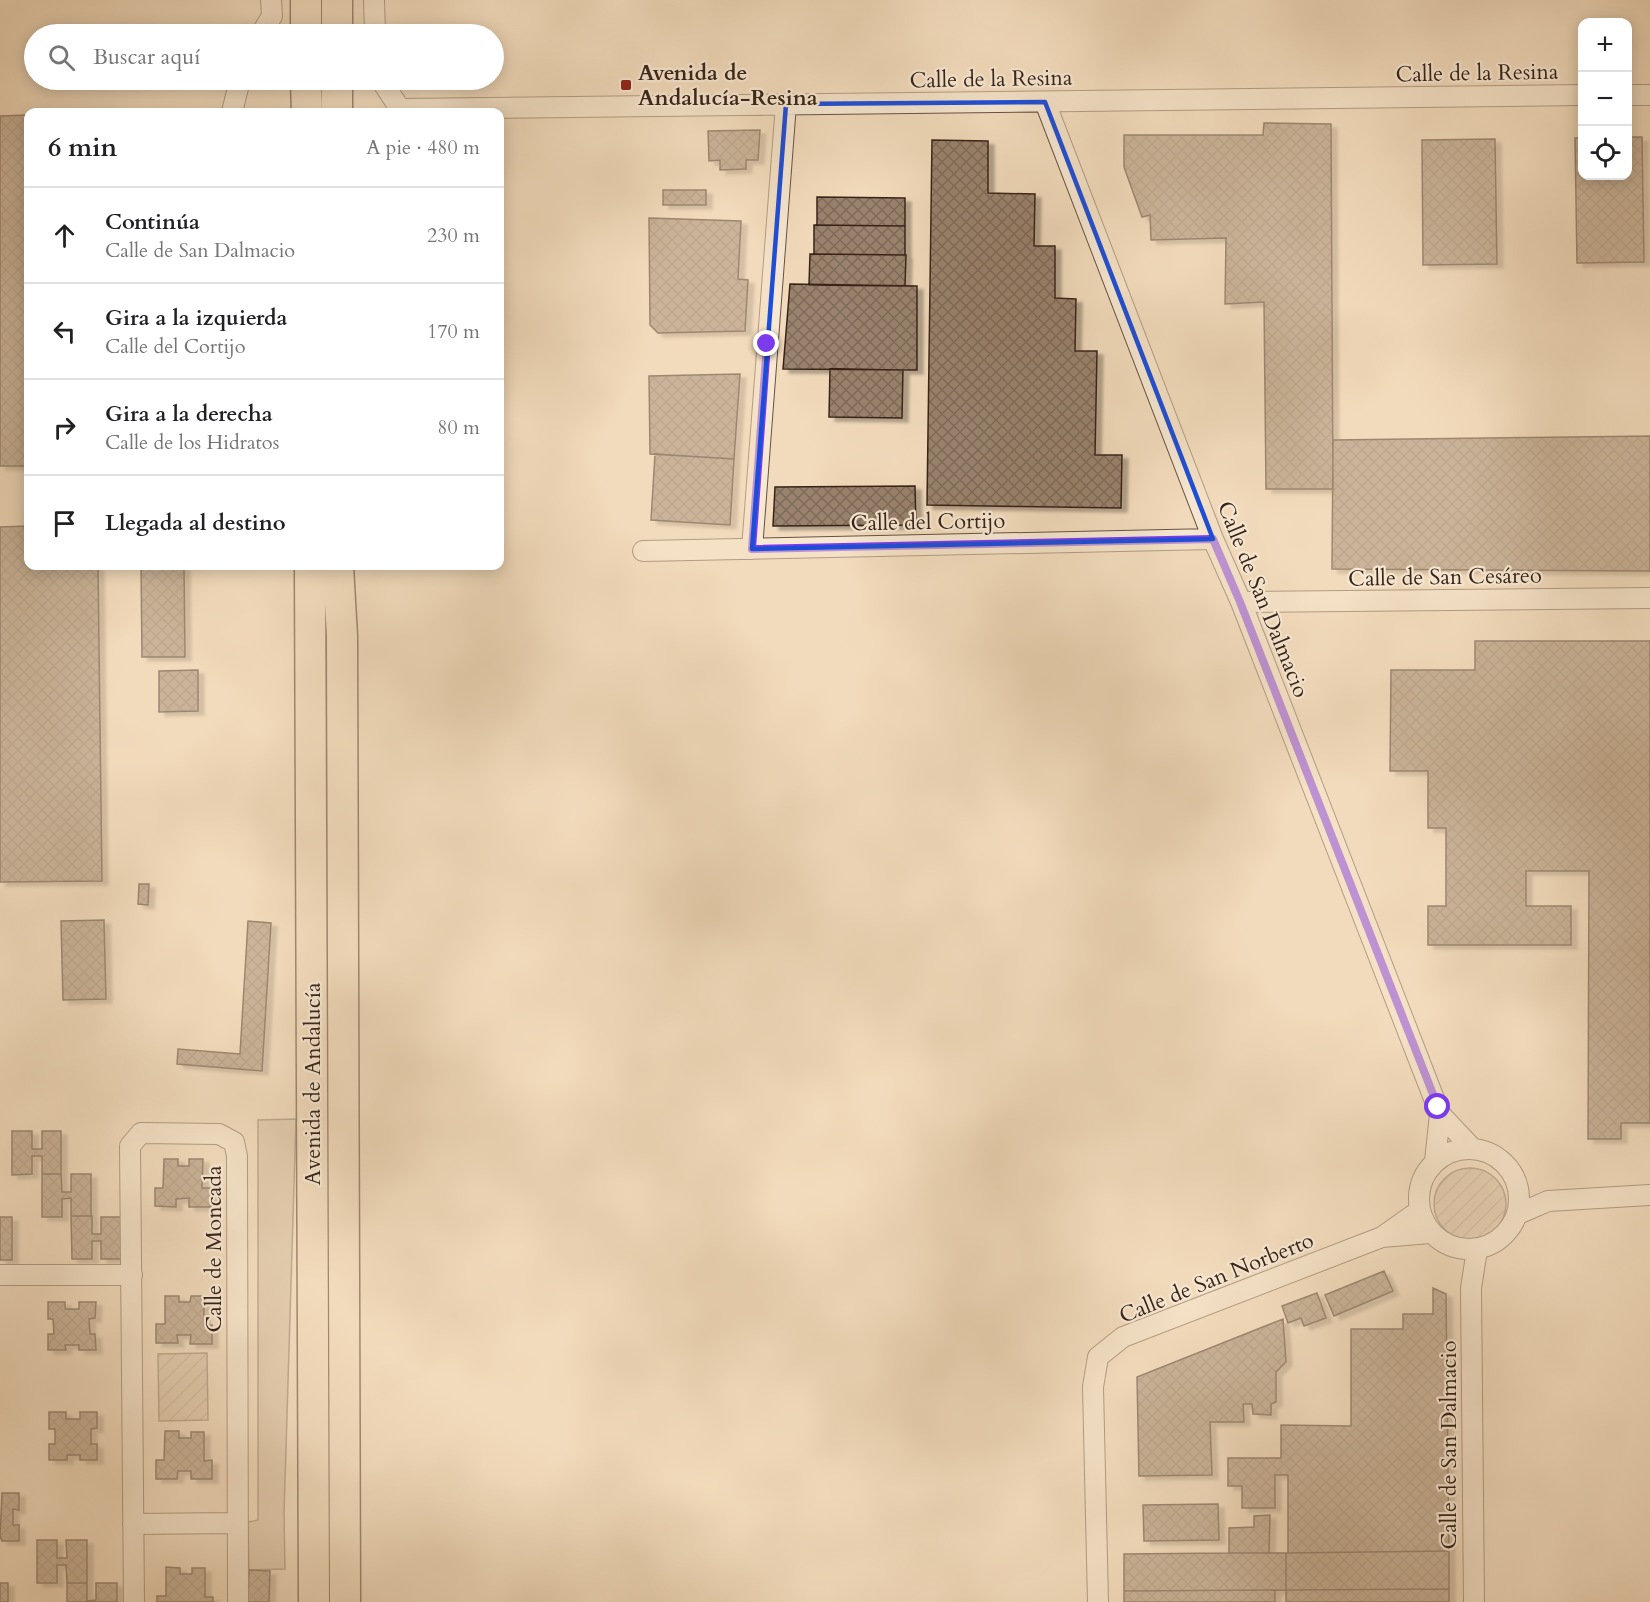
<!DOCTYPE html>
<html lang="es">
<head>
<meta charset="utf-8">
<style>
	:root { --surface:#fff; --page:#f6f6f6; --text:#202124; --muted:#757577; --line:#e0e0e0 }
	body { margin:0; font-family:Cardo,serif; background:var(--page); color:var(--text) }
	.controls { position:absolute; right:18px; top:18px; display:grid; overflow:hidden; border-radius:12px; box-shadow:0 3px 15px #0003 }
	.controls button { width:54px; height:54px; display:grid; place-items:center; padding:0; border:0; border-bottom:2px solid var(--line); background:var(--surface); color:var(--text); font:30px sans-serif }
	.stop { position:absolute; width:18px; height:18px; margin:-14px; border:4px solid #7c3aed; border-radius:50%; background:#fff }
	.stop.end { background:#7c3aed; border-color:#fff; box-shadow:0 2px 6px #0008 }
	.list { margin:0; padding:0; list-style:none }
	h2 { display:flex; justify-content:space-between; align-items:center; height:78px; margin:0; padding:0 24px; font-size:26px }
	h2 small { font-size:20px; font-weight:400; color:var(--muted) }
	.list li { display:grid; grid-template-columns:39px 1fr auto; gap:18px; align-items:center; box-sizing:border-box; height:96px; padding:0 24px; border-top:2px solid var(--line) }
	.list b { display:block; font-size:22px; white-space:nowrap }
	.list p { margin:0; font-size:20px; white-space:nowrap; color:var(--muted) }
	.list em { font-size:20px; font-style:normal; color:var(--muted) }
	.icon { flex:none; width:33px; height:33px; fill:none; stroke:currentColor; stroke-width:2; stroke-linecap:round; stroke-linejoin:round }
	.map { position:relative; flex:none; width:1650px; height:1602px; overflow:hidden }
	.search { position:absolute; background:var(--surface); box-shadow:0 3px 15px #0003; left:24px; top:24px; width:480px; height:66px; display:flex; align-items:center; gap:15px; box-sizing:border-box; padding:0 21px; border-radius:33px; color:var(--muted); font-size:22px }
	.panel { position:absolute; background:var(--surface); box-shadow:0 3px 15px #0003; left:24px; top:108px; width:480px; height:462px; border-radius:12px }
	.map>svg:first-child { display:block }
</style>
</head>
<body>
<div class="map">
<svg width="1650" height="1602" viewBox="0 0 1650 1602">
	<defs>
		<pattern id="garden-furrows" width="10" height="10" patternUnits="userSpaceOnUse" patternTransform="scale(1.5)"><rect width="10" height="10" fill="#d2bca0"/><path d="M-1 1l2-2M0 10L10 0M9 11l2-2" fill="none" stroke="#b5a189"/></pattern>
		<pattern id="building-cross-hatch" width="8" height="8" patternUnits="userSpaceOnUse" patternTransform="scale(1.5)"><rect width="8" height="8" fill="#99836e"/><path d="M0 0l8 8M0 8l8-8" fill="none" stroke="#7e6b5a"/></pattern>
		<filter id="shadow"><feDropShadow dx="6" dy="4" stdDeviation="1.5" flood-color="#0004"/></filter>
	</defs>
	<rect width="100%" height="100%" fill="#f2dbbc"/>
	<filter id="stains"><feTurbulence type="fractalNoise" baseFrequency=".00333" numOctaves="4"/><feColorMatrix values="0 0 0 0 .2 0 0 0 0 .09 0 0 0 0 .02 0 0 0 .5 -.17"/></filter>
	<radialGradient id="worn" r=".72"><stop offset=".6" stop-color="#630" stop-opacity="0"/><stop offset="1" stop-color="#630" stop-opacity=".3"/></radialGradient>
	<path fill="#d2bca0" stroke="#85705c" stroke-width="1.5" d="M296 1119 284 1514 285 1569 249 1570 248 1522 258 1520V1120Z"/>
	<path fill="url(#garden-furrows)" stroke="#85705c" stroke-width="1.5" d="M1434 1204a36 36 0 1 1 72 0a36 36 0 1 1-72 0Z
		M207 1353 208 1420 159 1421 158 1354Z"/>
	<path fill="url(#building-cross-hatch)" stroke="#382419" stroke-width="1.5" filter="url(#shadow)" d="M28 115V466H0V116Z
		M1264 123 1331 124 1333 489H1266L1264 302 1225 304 1226 238 1151 240 1150 215 1142 217 1124 167V135H1263Z
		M760 130 758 160H746V169L720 170V160L709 161 708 131Z
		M1628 137H1642L1644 262 1577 263 1575 138H1582V176H1628Z
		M1495 139 1497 264 1423 265 1422 140Z
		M932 140 988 141V193L1035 194 1034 246H1055V298L1076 299 1075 351H1097L1095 455H1122L1121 508 927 505Z
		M663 190H706V205H663Z
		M817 197 905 198V226L817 225Z
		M649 218 741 221 738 279 748 280 745 331 658 333 650 325Z
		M814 225 905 226V255L814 254Z
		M810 254 906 255 905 286 809 285Z
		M790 284 917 286V370L783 369Z
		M830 369 903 370 902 418 829 417Z
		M740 374 734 459 650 454 649 376Z
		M1650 436V571L1332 569 1333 440Z
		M655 454 734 459 730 525 651 520Z
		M915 486 916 525 773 526 775 487Z
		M28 526V566H98L102 881 0 882V527Z
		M141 566H184L185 657H142Z
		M1475 641H1650V1123H1621V1139H1588L1589 871H1526V906H1571V945H1428V906H1446V828H1428V771H1390L1391 670H1475Z
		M198 670V711L159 712V671Z
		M139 884H149L148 905 138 904Z
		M104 920 106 999 63 1000 61 921Z
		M248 921 271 923 262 1071 177 1064 178 1049 240 1054Z
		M12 1131H32V1149H42V1131H61V1174H42V1156H32V1174L12 1175Z
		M164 1159H178V1166H189V1159H203L202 1188H211V1207H189V1198L176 1199V1207L155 1206V1188H163Z
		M42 1174H61L62 1192H71V1174H91V1216H71V1198L62 1199V1217H42Z
		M71 1216H92V1234H101V1217H121L122 1259H101V1241H92V1259H72Z
		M0 1217H12V1260H0Z
		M1384 1271 1393 1291 1334 1316 1325 1295Z
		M1433 1288 1446 1294 1449 1551 1288 1553V1475H1275V1508H1242V1486H1228V1458H1281V1425L1351 1426V1329H1403V1314H1433Z
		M1317 1293 1326 1318 1304 1326 1301 1318 1288 1323 1282 1306Z
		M165 1296H179V1302H190L191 1296H204V1325H212V1344H190L191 1335H177L178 1343H156V1324H165Z
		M48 1302H65V1309H79V1302H96L95 1318 89 1319 90 1334H95L96 1350H79V1345H65L66 1350H48V1334H54L53 1319H48Z
		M1283 1319 1286 1362 1276 1372V1402L1271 1404V1415L1253 1414 1252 1404H1243L1244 1422H1210L1212 1475 1139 1476 1137 1377Z
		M49 1412H66V1419H80V1412H97V1428L91 1429V1444H97V1460H80V1455H67V1460H49V1444H55V1429H49Z
		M165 1431H179V1438H191V1432H204V1461L212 1460V1479H191V1471H178L177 1479H156V1460H164Z
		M2 1493H19V1510L13 1509V1525H19V1541H2L0 1536Z
		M1218 1504 1219 1540 1144 1541 1143 1505Z
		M1270 1515 1269 1553H1229V1528L1254 1527V1516Z
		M37 1540H57V1558H67L66 1540H87V1583H67L66 1565H57V1583H37Z
		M1449 1551V1589L1286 1590V1553Z
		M1229 1553H1286V1590L1124 1591V1554Z
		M166 1567 180 1568V1574H192V1568H205V1597H213V1602H157V1596H166Z
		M249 1570 270 1571 269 1602H248Z
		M0 1583H8V1602H0Z
		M67 1583H87V1601L96 1600V1583H117V1602H67Z
		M1449 1589V1602H1286V1590Z
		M1275 1590V1602H1124V1591Z"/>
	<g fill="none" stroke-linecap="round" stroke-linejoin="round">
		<g stroke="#665242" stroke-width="22">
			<path id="minor" d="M374 0 375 34
				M261 34 272 16 271 0
				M381 80 402 112
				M1628 95H1650
				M1045 102 1213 539 1241 602 1440 1114 1473 1149
				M401 109 1582 95
				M232 112 240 80
				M752 549 786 104
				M643 551 1213 539
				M1241 602 1650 598
				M1419 1199a50 50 0 1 1 100 0a50 50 0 1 1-100 0Z
				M1435 1161 1440 1114
				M1518 1214 1548 1201 1650 1195
				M1382 1237 1430 1233
				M0 1275H132
				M133 1524 237 1523
				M134 1602 130 1146 141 1133 219 1134 234 1142 237 1156 238 1602
				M1098 1602 1093 1387 1098 1357 1123 1337 1382 1237 1419 1211
				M1474 1602 1471 1288 1477 1250"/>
		</g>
		<g stroke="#382419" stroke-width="33">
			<path id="primary" d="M306 0V34
				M337 0V34
				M306 80 307 112
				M337 80V112
				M310 566 314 1602
				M338 566 342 636 345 1602"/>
		</g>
		<use href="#minor" stroke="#f7e8d3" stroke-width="20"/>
		<use href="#primary" stroke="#f2dbbc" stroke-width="30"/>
	</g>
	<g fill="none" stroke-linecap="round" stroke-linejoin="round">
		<path stroke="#7c3aed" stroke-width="8" d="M767 344 752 549 1213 539 1240 602 1438 1107"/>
	</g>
	<path d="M0 0H1650V1602H0ZM1045 102 1213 539 752 549 786 104Z" fill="#f2dbbc" fill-opacity=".55" fill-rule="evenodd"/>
	<path fill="none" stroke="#1d4ed8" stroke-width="4.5" stroke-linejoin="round" d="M1045 102 1213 539 752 549 786 104Z"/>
	<rect fill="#8f2418" stroke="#f7e8d3" stroke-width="2" x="620" y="79" width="12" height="12" rx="3"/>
	<g text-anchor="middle" stroke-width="4.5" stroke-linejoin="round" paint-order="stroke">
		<g font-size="22" font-weight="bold" fill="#382419" stroke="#f7e8d3" text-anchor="start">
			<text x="638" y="80">Avenida de<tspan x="638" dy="25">Andalucía-Resina</tspan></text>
		</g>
		<g font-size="22" fill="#382419" stroke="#f7e8d3">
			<text transform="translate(1477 72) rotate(-1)" y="8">Calle de la Resina</text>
			<text transform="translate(991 78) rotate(-1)" y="8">Calle de la Resina</text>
			<text transform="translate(928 521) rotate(-1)" y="8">Calle del Cortijo</text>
			<text transform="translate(1445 576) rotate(-1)" y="8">Calle de San Cesáreo</text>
			<text transform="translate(1264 599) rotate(68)" y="8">Calle de San Dalmacio</text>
			<text transform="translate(312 1084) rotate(-90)" y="8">Avenida de Andalucía</text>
			<text transform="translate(213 1249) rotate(-90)" y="8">Calle de Moncada</text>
			<text transform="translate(1216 1277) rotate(-22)" y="8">Calle de San Norberto</text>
			<text transform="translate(1448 1445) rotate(-90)" y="8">Calle de San Dalmacio</text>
		</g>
	</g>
	<rect width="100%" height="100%" filter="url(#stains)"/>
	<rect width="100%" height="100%" fill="url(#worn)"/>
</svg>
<div class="controls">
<button>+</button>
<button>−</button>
<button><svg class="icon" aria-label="locate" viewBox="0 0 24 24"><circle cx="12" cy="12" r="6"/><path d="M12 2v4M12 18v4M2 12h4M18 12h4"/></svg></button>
</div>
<div class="stop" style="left:1438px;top:1107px"></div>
<div class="stop end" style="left:767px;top:344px"></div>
<div class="search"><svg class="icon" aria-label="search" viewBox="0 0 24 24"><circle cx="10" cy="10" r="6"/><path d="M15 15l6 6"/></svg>Buscar aquí</div>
<section class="panel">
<h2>6 min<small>A pie · 480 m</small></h2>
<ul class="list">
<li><svg class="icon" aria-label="ahead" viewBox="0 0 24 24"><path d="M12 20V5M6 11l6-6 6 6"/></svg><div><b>Continúa</b><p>Calle de San Dalmacio</p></div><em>230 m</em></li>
<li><svg class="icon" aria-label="left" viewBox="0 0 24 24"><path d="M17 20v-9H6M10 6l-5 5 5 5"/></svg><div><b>Gira a la izquierda</b><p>Calle del Cortijo</p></div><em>170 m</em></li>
<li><svg class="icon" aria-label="right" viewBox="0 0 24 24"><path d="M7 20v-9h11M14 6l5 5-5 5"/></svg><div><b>Gira a la derecha</b><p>Calle de los Hidratos</p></div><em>80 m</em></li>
<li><svg class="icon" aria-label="arrive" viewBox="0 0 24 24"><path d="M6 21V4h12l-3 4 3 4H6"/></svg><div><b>Llegada al destino</b></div></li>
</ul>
</section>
</div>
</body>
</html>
